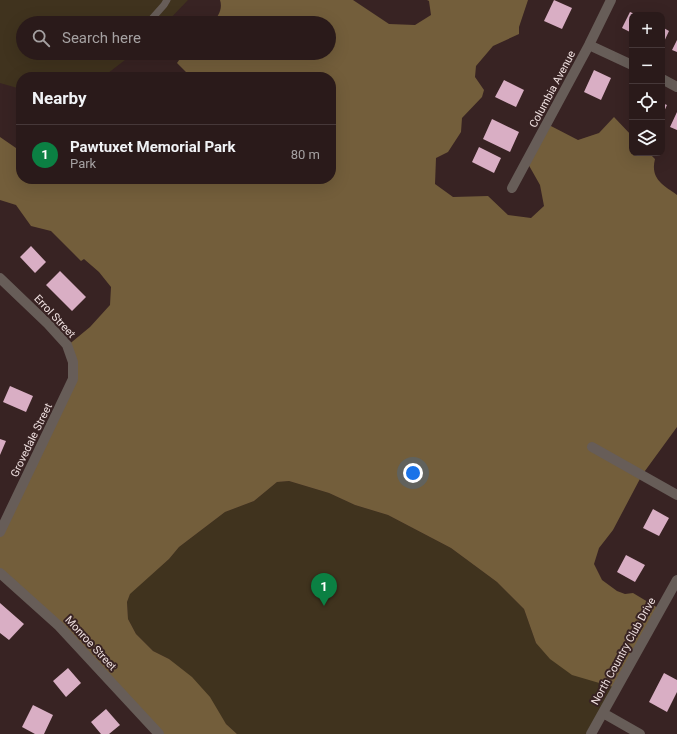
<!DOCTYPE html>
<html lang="en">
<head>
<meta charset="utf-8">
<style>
	:root { --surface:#2a1a1a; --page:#322323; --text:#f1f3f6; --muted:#a5a1a2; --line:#463839; --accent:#0b8043 }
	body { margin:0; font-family:Roboto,sans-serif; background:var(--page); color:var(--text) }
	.controls { position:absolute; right:12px; top:12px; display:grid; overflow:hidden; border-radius:8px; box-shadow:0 4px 16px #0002 }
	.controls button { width:36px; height:36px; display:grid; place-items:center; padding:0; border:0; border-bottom:1px solid var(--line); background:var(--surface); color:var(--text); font:20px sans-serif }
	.you { position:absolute; left:413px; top:473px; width:14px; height:14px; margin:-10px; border:3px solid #fff; border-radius:50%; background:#1a73e8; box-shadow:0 0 0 6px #1a73e833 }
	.badge { display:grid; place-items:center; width:26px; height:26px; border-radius:50%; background:var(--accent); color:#fff; font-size:13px; font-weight:700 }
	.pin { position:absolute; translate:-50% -33px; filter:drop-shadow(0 1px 2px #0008) }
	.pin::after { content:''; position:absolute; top:21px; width:14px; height:12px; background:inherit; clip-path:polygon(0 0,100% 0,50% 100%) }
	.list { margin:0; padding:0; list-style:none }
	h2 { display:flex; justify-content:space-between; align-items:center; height:52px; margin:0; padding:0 16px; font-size:17px }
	h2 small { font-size:13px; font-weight:400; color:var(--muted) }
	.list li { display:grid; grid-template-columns:26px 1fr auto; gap:12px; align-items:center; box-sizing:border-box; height:60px; padding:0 16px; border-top:1px solid var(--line) }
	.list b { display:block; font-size:15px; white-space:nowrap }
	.list p { margin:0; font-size:13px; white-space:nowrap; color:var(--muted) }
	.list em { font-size:13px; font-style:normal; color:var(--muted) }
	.icon { flex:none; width:22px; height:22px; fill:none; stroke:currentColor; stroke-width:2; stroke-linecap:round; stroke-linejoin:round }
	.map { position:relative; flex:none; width:677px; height:734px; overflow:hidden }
	.search { position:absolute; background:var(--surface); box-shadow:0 4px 16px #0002; left:16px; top:16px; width:320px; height:44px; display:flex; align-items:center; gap:10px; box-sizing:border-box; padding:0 14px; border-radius:22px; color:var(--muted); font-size:15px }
	.panel { position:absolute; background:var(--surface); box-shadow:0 4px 16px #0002; left:16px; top:72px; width:320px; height:112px; border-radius:16px }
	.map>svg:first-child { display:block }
</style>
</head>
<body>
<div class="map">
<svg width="677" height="734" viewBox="0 0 677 734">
	<rect width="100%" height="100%" fill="#382323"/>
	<path fill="#40331e" d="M0 0H188L166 23H23V53H134L103 77H21V89L0 83Z
		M289 481 329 493 355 505 388 515 451 548 497 582 524 609 536 643 613 687 589 734H237L226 724 220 715 169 659 153 651 136 634 128 619 127 602 130 593 169 559 179 547 225 512 254 501 277 482Z"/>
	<path fill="#735e3b" d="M220 0H353L389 24 415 25 431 15 429 1 427 0H528L519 27V34L493 46 476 66 475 77 484 90 482 97 462 118 461 132 448 152 436 158 435 184 453 197 488 196 508 215 531 218 544 206 540 185 527 162 549 125 578 140 599 133 614 117 632 136V153H649L655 159C650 179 663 185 677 195V427L642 475 613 530 599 548 594 564 602 580 617 591 625 594 633 593 658 608 613 687 572 675 550 659 536 643 524 609 497 582 451 548 388 515 355 505 329 493 289 481 277 482 254 501 225 512 179 547 169 559 130 594 127 602 128 619 136 634 153 651 169 659 192 677 210 697 226 724 237 734H159L0 572V531L72 385 67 346 90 327 110 305 111 287 99 272 84 259 81 261 51 231 31 226 16 205 0 200V137L16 148H21V179H331V77H191L177 63 184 53H329V23H212C218 17 223 9 220 0Z"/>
	<path fill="#d9aec4" d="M554 0 572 8 562 29 544 21Z
		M630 12 637 15H632V33L622 28Z
		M662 27 669 31 662 46Z
		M677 40V52L672 50Z
		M594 70 611 78 601 100 584 92Z
		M504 80 524 90 516 107 495 97Z
		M662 103 667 105 662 116Z
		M677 112V130L670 127Z
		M492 119 519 132 510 152 483 139Z
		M479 147 501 158 494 173 472 162Z
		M31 246 46 262 35 273 20 257Z
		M60 271 86 297 72 311 46 285Z
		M10 386 33 396 26 412 3 402Z
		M0 439 6 441 0 455Z
		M653 509 669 518 659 536 643 528Z
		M626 555 645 565 635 582 617 572Z
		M0 603 24 624 9 640 0 633Z
		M68 668 81 683 66 697 53 681Z
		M664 673 677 680V692L667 712 649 702Z
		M33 705 53 715 44 734H35L22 727Z
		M106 709 120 725 109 734H101L91 722Z"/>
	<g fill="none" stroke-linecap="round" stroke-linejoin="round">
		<path stroke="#675d58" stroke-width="7" d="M148 23 164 5 167 0"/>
		<path stroke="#675d58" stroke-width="10" d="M589 45 632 65
			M662 79 677 87
			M512 188 589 45 611 0
			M0 278 48 324 67 345 73 362V379L0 532
			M592 447 677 495
			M0 573 59 626 159 734
			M603 713 640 734
			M591 734 677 580"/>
	</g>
	<g text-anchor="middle" stroke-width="4" stroke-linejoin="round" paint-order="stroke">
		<g font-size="11" fill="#f0e1e1" stroke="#382323">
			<text transform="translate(552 89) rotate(-62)" y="4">Columbia Avenue</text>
			<text transform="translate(55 316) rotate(47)" y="4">Errol Street</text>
			<text transform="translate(31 440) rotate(-64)" y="4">Grovedale Street</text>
			<text transform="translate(91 643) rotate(47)" y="4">Monroe Street</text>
			<text transform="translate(623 651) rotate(-61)" y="4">North Country Club Drive</text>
		</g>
	</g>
</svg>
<div class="controls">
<button>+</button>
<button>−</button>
<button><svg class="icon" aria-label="locate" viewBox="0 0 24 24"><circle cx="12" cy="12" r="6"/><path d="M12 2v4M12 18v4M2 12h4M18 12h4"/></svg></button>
<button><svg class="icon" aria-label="layers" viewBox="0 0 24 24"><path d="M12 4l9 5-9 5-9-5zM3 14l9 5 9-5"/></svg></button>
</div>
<div class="you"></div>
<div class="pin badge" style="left:324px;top:606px">1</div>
<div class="search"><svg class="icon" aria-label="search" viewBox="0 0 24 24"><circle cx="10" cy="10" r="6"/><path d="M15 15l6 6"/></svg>Search here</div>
<section class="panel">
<h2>Nearby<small></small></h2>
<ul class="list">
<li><span class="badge">1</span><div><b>Pawtuxet Memorial Park</b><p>Park</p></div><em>80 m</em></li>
</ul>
</section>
</div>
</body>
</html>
